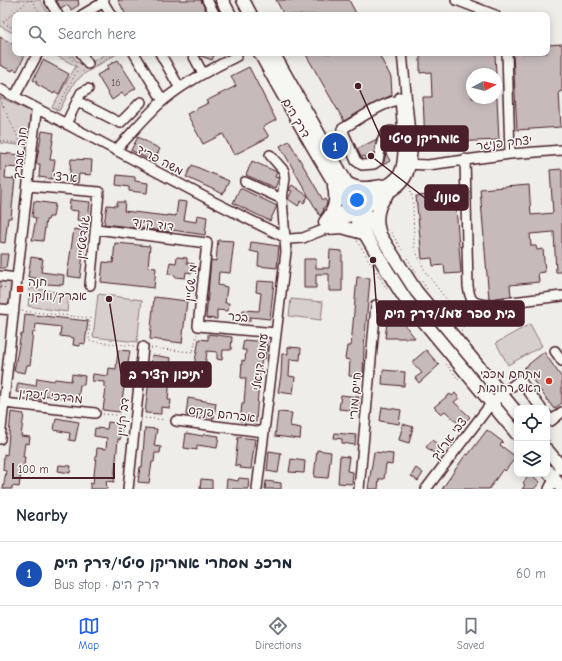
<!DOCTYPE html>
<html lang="en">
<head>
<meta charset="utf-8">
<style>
	:root { --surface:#fff; --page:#f6f6f7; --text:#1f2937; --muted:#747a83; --line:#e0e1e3; --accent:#2563eb }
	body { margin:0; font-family:"Comic Neue","Playpen Sans Hebrew",sans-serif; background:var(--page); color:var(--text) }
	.controls { position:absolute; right:12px; bottom:12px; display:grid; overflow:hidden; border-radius:8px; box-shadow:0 2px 10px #0003 }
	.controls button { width:36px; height:36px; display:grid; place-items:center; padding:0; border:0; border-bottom:1px solid var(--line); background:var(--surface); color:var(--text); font:20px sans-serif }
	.compass { position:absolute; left:466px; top:68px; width:36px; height:36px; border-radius:50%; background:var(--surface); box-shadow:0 2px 10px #0003; rotate:83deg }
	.scale { position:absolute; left:12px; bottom:10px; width:103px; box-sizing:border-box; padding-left:4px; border:2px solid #4a1f2b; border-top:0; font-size:11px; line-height:14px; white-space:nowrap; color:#4a1f2b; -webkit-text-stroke:3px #f6f6f2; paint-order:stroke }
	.you { position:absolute; left:357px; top:200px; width:14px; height:14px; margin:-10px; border:3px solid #fff; border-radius:50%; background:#1a73e8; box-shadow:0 0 0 6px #1a73e833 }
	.badge { display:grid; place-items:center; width:26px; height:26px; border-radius:50%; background:var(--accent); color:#fff; font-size:13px; font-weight:700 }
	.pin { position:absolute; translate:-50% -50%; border:2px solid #fff; box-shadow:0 1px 4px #0006 }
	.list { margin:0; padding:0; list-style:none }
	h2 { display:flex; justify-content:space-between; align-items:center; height:52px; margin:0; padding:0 16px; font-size:17px }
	h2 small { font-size:13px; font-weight:400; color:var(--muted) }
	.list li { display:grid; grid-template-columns:26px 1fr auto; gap:12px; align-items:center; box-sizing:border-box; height:64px; padding:0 16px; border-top:1px solid var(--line) }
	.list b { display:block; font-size:15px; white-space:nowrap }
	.list p { margin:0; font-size:13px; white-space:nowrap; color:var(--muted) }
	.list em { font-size:13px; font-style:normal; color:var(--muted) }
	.icon { flex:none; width:22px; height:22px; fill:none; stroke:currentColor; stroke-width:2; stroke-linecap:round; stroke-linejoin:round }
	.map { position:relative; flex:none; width:562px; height:489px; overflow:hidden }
	.search { position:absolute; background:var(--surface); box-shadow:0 2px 10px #0003; left:12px; right:12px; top:12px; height:44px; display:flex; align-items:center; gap:10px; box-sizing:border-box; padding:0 14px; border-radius:8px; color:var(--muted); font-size:15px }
	.sheet { height:116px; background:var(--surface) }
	nav { display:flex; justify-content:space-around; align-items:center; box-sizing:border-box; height:56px; border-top:1px solid var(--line); background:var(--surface); font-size:11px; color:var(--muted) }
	nav a { display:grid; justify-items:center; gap:2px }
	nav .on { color:var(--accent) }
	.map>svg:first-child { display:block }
</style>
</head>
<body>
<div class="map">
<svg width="562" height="489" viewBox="0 0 562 489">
	<rect width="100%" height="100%" fill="#efedea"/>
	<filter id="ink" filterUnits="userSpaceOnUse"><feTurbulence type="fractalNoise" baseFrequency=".025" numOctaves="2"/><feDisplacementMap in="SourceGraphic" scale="8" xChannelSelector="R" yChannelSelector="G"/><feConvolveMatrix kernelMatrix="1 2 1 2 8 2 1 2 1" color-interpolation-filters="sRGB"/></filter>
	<g filter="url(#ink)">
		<path fill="#d7cfce" stroke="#90777c" d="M0 0H40L49 15H15V34L0 26Z
			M51 53H71L77 62 85 66 107 53H118L84 74 74 83 59 111 52 107 76 66Z
			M0 97 31 112 27 146 0 143Z
			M0 280 14 281 11 308 0 306Z
			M30 288 69 294 67 312 28 306Z
			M98 294 142 300 137 342 93 337Z
			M291 299 323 302 321 320 289 316Z
			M530 324 542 346 508 365 496 343Z"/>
		<path fill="#c6babb" stroke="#4a1f2b" d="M56 0H79L78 1 79 5 71 10 69 6 68 7 67 5 61 9Z
			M118 0H201L208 15H190L187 10 179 15H126Z
			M276 0H349L357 15H284Z
			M0 37 15 45V53H26L17 71 13 69 12 71 0 65Z
			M562 44V91L559 92 561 127 517 130 513 53H547V45Z
			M199 53H215L212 60 201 56Z
			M305 53H378L391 77 392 95 371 105 344 121Z
			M420 53H495L496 74H472V98H497L499 140 425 143 423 97H432L431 72 420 73Z
			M43 60 69 74 59 94 55 92 54 94 36 84 37 82 33 80Z
			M118 60 136 88 124 96 122 93 112 100 97 75 108 69 107 66Z
			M249 67 276 120 263 127 269 137 234 155 223 134 203 144 187 114 208 103 206 101 236 86 231 76Z
			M42 131 54 133 50 160H55L52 179 39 177 40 164H36Z
			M138 137 160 149 153 162 131 150Z
			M377 139 373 158 366 159 365 156 361 157 357 149Z
			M289 141 323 200 325 199 327 203 326 206 323 208 324 210 320 216 280 146Z
			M0 153 21 155 19 168 6 167 5 178 15 179 11 218H8L5 243 0 242 1 186H0Z
			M386 153 390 161 381 166 384 162Z
			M71 159 92 160 91 175 79 174 78 183 69 182Z
			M252 161 277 172 275 177 279 178 275 188 246 175Z
			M192 165 229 181 223 194 186 177Z
			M562 169V272H556L554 232 530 234 531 246H536L537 250 543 249 545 272 538 273 539 282 510 285 511 296 489 299 480 189 529 185 531 215 553 213 550 170Z
			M117 175 135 177V181L148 183 147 193 129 191V187L116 185Z
			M292 185 308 196 304 203 301 201 298 206 288 199 292 191 289 190 290 188Z
			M240 188 277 206 270 221 233 203Z
			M455 193 461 273 445 274 444 265 433 266 432 258 422 259 416 196Z
			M70 200 90 202 88 221 77 220 78 211 69 210Z
			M34 201 55 204 53 217H49L48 220H46L43 241 32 240 36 218 32 217Z
			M178 201 187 202 184 220 196 222 197 215 207 217 205 235 172 230V232L104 224 107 205 117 206V202H125L124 211 167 216V215L176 216Z
			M74 229 86 231 80 278 67 276Z
			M218 240 234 241 230 273 219 272 218 285 227 287 225 303H229L228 311 217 310V319L206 318 211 260 216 261Z
			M251 242 279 246 277 268 258 266 259 253 250 251Z
			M115 243 150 246 148 267 156 268 154 288 101 282 103 262 113 263Z
			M330 250 342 251V291H329V274H316V288H304V259H316V268H329Z
			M0 254H8L6 268H0Z
			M31 257 43 259 41 272 64 275 63 285 46 284 47 280 28 277Z
			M177 257 187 258V263L194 264 192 273 186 272 185 278 175 277V275L168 274 170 262 176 263Z
			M357 277 370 278 364 347 363 377 349 376 350 360 345 359 347 346H351Z
			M257 281 274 282 270 319 250 317V321H242L243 310 259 311 261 293 256 292Z
			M154 297 187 301 182 343 150 339Z
			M390 311H394L415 338H385L388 315Z
			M25 314 88 321 85 344 80 343V346L73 345 74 338 60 336 61 327 36 324 35 332H33L30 358 31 359 30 365H27L25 373 14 371 21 334 23 335Z
			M208 334 232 337 231 350H223L222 360 217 359V352L207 351 205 368 194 367 199 339 208 340Z
			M244 340 267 342 265 359 262 358 259 380 256 422 240 421 242 404H244L246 378H241L242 360 245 361 246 350H242Z
			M288 347 301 348 300 360 290 359 289 376 295 377 293 394 278 392 281 375 282 354H288Z
			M118 350 130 351 120 412 103 410 106 388 104 387V382L92 381 93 374 108 376 109 368 116 369Z
			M426 350 439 365 419 383 415 378 422 373 412 362Z
			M544 352 562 378V403L554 409 524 368Z
			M152 355 171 358 168 378 170 379 168 400H171L170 408 161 407V414L145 413Z
			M383 370 405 372 404 386 382 384Z
			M72 374 85 376 84 385H80L78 400 43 395 42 400 33 399V394L16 392 18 383 36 386 37 378 54 381 55 379 71 381Z
			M455 393 459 398 454 402 470 417 461 426 445 411 441 414 434 407 450 394 452 396Z
			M341 395 359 397 358 411 339 409Z
			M188 398 216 403 214 418 197 415V417L186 415Z
			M382 407 401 410 399 424 380 421Z
			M11 412 24 414 21 436 30 437 29 444 25 443 23 457H25L23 473H21L19 487 12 486V489H3L6 471 3 470 4 454 7 455Z
			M278 412 292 413 290 426 301 428 300 439 275 436Z
			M56 418 79 422 75 441 69 440 70 433 54 430Z
			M108 422 122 424 120 440 118 439 114 482 106 481 107 489H90V483L93 484 97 448 106 449 107 438 94 436 95 428 107 429Z
			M403 424 413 427 409 443 399 440Z
			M145 428 157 429 154 446 161 447 160 453H155L154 462H152L149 483 138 482 140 467H142Z
			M487 430 503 442 500 445 516 457 505 471 503 469 489 489H442L466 454 468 455Z
			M186 433 203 436 204 434 219 436 217 448 197 445V450L184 448Z
			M335 433 356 435 355 445 342 443V439L334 438Z
			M238 437 255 439 251 469 240 468V466L235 465Z
			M432 440 441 447 435 454 426 447Z
			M317 450 331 452 328 478 314 477Z
			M269 451 281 453 278 473 267 471Z
			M374 452 393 454 392 465 386 464 384 479H379L378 489H368Z
			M340 456 349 457 347 471 353 472 352 484 338 483Z
			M291 459 305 461 304 473 289 472Z
			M59 465 71 466 70 473 58 471Z
			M416 468 423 473 418 481 411 476Z
			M530 474 540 482 534 489H522L525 485 523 483Z
			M239 478 249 479 248 489H226L227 479 238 481Z
			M201 479 212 480V489H200Z
			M266 481 281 483V489H265Z"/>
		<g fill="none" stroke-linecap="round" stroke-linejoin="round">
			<g stroke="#4a1f2b" stroke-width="12">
				<path id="minor" d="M49 0 58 15
					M102 0 111 15
					M207 0 215 15
					M456 0 495 15
					M82 15 104 2
					M81 53 88 64
					M134 53 163 101
					M160 53 178 85 181 87
					M192 53 203 74
					M507 53 510 154
					M0 89 214 202 286 238 290 239 303 238 328 228 371 205 394 190C409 180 410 170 412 153L402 53
					M15 96 38 53
					M77 101 120 123 141 102
					M66 124 81 93 88 89
					M402 137C382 119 381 148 378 161L374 164 362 165 356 161 342 129C355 122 392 95 405 101
					M116 150C132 133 147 114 165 99 187 81 212 69 237 56L235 53
					M465 159 468 286C470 301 472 303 487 305L562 296
					M405 164 428 165 510 154 562 150
					M245 182 282 199
					M28 186 99 192 90 285
					M327 220C341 212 393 185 399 173 407 156 401 116 400 97
					M96 229 207 243 198 326 276 333
					M0 276 17 278
					M0 309 14 310
					M555 351 562 361
					M4 403 95 413
					M547 415 551 421 562 412
					M176 421 264 432
					M0 439 17 278 36 113 38 109
					M128 489 143 347
					M257 489 286 252 282 199 285 178 284 171 270 155
					M359 489 376 305
					M426 489 487 409 502 394 520 380 541 408
					M549 489 554 479 555 474"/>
			</g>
			<g stroke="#4a1f2b" stroke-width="15">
				<path id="major" d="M222 0 230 15
					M243 0 251 15
					M260 53C288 105 318 156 348 206 368 238 385 269 406 300L517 434
					M273 53 346 182 416 291 517 413
					M346 182C358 192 374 187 388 185
					M325 222C335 210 337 201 334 186
					M328 228 342 227 363 233
					M379 231C375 219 378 205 386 196
					M547 450 562 468
					M547 470 562 488"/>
			</g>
			<path stroke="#4a1f2b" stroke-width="1" stroke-dasharray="1 3" stroke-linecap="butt" d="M31 0 42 15
				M270 15 276 12
				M0 21 15 29
				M3 22 29 0
				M68 53 78 69 84 72
				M96 65 116 53
				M0 99 21 144
				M56 111 78 69
				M0 141 24 144
				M410 187 413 201 414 247 426 273 465 323 461 331
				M389 229 402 250
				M357 241 387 289
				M407 258 427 289
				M0 287 7 288
				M22 311 90 318 89 341 134 346
				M151 348 193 352 197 334
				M446 364 459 380
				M103 414 127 416
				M145 418 167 420
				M547 437 550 441"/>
			<use href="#minor" stroke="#f6f6f2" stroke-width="9"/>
			<use href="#major" stroke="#f6f6f2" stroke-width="12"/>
		</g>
	</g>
	<g fill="#c8321e" stroke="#f6f6f2" stroke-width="1.5">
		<rect x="16" y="285" width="8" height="8" rx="2"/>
		<circle cx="549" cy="381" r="4"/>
	</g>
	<g text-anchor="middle" stroke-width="3" stroke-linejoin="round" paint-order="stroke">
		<g font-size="10" fill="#69464f">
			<text x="116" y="86">16</text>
		</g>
		<g font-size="12" fill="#4a1f2b" stroke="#f6f6f2">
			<text transform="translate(296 118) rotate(60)" y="4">דרך הים</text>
			<text transform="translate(504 143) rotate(-6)" y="4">יצחק פניגר</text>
			<text transform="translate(20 153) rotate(-84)" y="4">חנה אברך</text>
			<text transform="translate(160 160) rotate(28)" y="4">משה פריד</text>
			<text transform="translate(65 177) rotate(5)" y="4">ארצי</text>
			<text transform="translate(153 224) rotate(7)" y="4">דוד קינד</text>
			<text transform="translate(83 237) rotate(-84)" y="4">גולדשטיין</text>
			<text transform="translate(191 283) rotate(-84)" y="4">מ. שטיין</text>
			<text transform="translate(238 317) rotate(5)" y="4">בכר</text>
			<text transform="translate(260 362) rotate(-83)" y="4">עמוס דניאלי</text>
			<text transform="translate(51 396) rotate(6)" y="4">מרדכי ליפקין</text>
			<text transform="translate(355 396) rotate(-85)" y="4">חיים מורי</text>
			<text transform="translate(222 414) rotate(7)" y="4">אברהם פנקס</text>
			<text transform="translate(123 417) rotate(-84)" y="4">דב קליין</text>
			<text transform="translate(449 439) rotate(-53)" y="4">צבי ארליך</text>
		</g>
		<g font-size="12" fill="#4a1f2b" stroke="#f6f6f2" text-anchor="start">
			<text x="28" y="286">חנה<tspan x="28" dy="14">אברך/וולקני</tspan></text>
			<text x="541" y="378" text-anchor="end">מתחם מכבי<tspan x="541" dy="14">האש רחובות</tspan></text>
		</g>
	</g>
	<path fill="none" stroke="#4a1f2b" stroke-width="1.5" d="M358 86L381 138M371 156L425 198M373 260L377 313M109 299L121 374"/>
	<g fill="#4a1f2b" stroke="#f6f6f2" stroke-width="1.5">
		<circle cx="358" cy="86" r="4"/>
		<circle cx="371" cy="156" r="4"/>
		<circle cx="373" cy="260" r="4"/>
		<circle cx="109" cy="299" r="4"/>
	</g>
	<g fill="#4a1f2b" stroke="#4a1f2b" stroke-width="1.5">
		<rect x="381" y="126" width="87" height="25" rx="4"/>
		<rect x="425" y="185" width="43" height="25" rx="4"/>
		<rect x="377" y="301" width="147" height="25" rx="4"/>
		<rect x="121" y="362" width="90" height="25" rx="4"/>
	</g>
	<g font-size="13" text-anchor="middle" font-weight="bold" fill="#fff">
		<text x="424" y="143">אמריקן סיטי</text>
		<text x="447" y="202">סונול</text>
		<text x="450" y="318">בית ספר עמל/דרך הים</text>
		<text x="166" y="379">תיכון קציר ב'</text>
	</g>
</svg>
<div class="controls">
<button><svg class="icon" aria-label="locate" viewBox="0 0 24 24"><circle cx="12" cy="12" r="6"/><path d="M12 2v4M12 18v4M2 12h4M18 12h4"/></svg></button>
<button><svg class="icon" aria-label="layers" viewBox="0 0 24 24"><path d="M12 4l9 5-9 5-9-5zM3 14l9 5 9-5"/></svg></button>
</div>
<svg class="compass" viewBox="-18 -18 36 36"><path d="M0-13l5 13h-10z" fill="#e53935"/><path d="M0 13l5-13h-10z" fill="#747a83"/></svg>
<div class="scale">100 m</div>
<div class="you"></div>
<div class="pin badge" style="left:335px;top:146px;background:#1a4fb4">1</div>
<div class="search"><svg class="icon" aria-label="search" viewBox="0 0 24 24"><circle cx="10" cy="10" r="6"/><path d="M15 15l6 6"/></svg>Search here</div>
</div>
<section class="sheet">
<h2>Nearby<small></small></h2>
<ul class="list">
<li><span class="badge" style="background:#1a4fb4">1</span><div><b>מרכז מסחרי אמריקן סיטי/דרך הים</b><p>Bus stop · דרך הים</p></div><em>60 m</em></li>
</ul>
</section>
<nav>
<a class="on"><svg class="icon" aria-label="map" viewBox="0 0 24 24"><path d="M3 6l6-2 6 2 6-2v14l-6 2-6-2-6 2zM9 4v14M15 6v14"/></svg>Map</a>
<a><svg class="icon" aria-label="directions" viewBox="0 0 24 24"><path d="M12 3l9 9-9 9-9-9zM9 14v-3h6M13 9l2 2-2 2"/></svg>Directions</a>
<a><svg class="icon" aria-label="saved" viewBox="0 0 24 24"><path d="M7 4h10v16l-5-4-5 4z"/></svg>Saved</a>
</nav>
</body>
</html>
